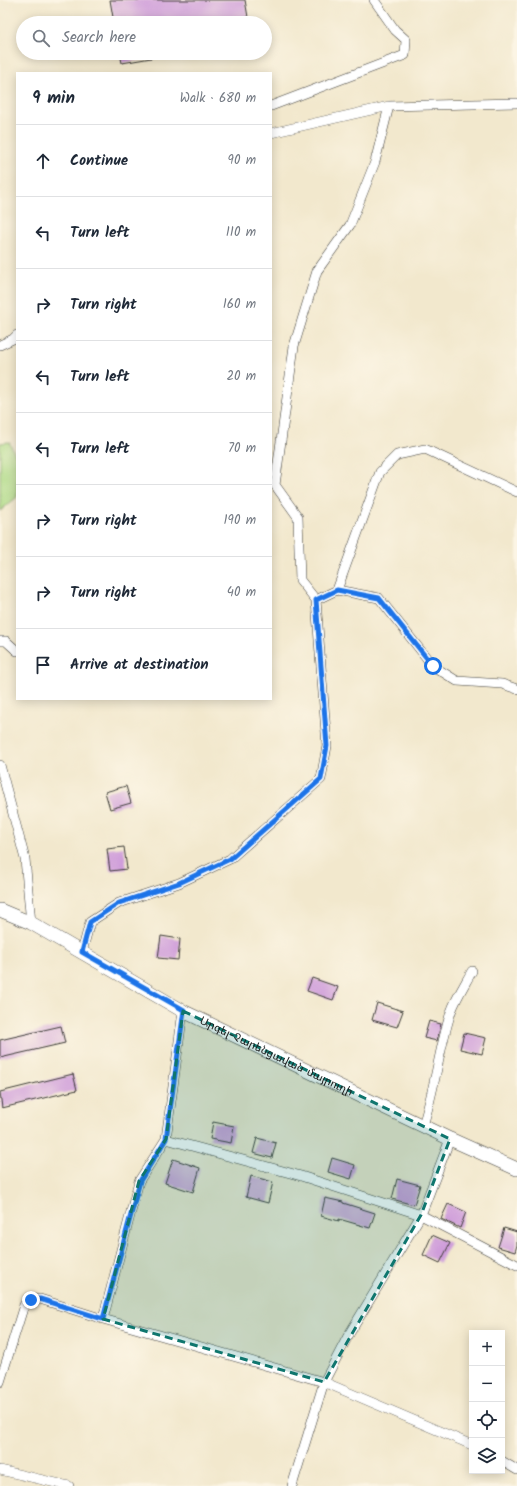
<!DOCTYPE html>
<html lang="en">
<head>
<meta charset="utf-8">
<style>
	:root { --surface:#fff; --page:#f2f2f3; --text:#1f2937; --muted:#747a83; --line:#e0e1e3 }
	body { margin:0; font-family:Kalam,"Noto Sans Armenian",sans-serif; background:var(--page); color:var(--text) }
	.controls { position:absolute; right:12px; bottom:12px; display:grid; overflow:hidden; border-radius:0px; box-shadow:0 2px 10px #0003 }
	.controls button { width:36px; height:36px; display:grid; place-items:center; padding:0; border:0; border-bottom:1px solid var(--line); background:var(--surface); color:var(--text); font:20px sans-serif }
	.stop { position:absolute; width:12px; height:12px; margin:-9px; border:3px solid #1a73e8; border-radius:50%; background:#fff }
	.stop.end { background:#1a73e8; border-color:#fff; box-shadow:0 1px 4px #0008 }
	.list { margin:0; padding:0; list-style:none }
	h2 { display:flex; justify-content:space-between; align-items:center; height:52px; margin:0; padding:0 16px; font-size:17px }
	h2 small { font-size:13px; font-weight:400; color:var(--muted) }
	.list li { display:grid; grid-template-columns:26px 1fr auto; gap:12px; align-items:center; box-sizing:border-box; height:72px; padding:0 16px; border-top:1px solid var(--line) }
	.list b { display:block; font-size:15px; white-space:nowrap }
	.list em { font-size:13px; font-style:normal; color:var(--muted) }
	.icon { flex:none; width:22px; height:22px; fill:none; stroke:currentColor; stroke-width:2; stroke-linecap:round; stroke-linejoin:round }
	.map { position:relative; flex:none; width:517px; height:1486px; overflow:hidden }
	.search { position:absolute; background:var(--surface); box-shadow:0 2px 10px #0003; left:16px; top:16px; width:256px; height:44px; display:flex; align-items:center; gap:10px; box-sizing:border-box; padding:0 14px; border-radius:22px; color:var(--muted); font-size:15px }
	.panel { position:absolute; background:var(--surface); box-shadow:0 2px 10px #0003; left:16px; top:72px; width:256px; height:628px; border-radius:0px }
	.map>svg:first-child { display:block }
</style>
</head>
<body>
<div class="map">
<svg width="517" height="1486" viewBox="0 0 517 1486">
	<rect width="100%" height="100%" fill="#fcf5e5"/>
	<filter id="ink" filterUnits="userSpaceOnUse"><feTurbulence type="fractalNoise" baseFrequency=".025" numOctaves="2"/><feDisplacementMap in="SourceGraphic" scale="8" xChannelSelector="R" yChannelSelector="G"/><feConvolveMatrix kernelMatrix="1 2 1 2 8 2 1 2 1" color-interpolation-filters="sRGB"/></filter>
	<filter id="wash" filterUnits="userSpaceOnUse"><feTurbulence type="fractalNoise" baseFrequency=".012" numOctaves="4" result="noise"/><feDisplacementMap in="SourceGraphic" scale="16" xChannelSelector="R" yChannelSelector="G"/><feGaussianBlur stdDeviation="0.9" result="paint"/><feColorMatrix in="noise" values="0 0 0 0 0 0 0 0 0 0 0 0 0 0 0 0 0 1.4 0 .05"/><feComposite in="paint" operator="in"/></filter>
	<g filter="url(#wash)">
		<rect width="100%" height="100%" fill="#f2e8cd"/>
		<path fill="#aeda86" stroke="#657b51" d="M9 442 17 458V497L0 511V443Z"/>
		<g id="blocks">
			<path fill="#cf9dda" d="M110 0H245L249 23H114Z
				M120 53H151V58L122 63Z
				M126 786 131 803 110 809 105 792Z
				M124 847 127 869 110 871 107 849Z
				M161 936 180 939 178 960 158 958Z
				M312 978 338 987 333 1000 307 991Z
				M377 1003 403 1011 397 1027 372 1020Z
				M429 1021 441 1024 437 1041 424 1038Z
				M61 1026 65 1043 0 1058V1040Z
				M464 1033 486 1038 482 1054 460 1049Z
				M73 1074 77 1090 2 1108 0 1092Z
				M213 1122 234 1126 231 1143 210 1139Z
				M257 1138 276 1143 272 1158 253 1153Z
				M332 1158 355 1165 351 1179 328 1172Z
				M173 1159 200 1168 193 1192 165 1183Z
				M251 1176 273 1182 268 1203 246 1197Z
				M397 1179 420 1185 414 1205 392 1199Z
				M325 1198 343 1202V1203L375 1213 370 1228 339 1219V1221L321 1216Z
				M448 1204 466 1212 460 1228 441 1219Z
				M504 1228 517 1232V1245L515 1252 498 1247Z
				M432 1235 450 1243 440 1263 423 1255Z"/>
		</g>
	</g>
	<g filter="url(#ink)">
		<use href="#blocks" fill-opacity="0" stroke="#3c3b37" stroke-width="1"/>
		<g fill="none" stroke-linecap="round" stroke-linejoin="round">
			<g stroke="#3c3b37" stroke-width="10">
				<path id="street" d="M271 106 405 55 406 40 395 30 374 0
					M271 133 389 106 517 103
					M0 345 13 339 17 335
					M337 590 380 472 397 455 425 449 517 492
					M316 600 337 590 379 598 433 666 457 681 502 684 517 689
					M0 641H6L17 651
					M0 765 25 859 31 923
					M82 952 90 922 119 903 179 883 230 859 321 779 327 746 316 600 300 580 298 517 275 485 294 346 317 271 350 225 375 162 389 106
					M423 1125C435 1088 439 1049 451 1012 456 998 465 984 472 971
					M166 1139 301 1176 421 1215 517 1265
					M103 1319 139 1181 166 1139 183 1011
					M0 1382 24 1305 31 1300 40 1299 103 1319 324 1382 472 1445
					M502 1461 517 1470
					M0 1470 69 1486
					M292 1486 324 1382 348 1336 421 1215 450 1139"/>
			</g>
			<g stroke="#3c3b37" stroke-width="14">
				<g id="secondary">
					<path id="s1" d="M0 910 31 923 183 1011 450 1139 517 1169"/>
				</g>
			</g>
			<use href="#street" stroke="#fff" stroke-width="9"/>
			<use href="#secondary" stroke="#fff" stroke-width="13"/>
		</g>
	</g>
	<g fill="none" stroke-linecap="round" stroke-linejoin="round" filter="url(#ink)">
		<path stroke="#1a73e8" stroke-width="5" d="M31 1300 40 1299 103 1319 140 1181 166 1139 184 1010 82 952 90 922 119 903 179 883 230 859 321 779 327 746 316 600 337 590 379 598 433 666"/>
	</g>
	<path fill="#0f766e" fill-opacity="0.2" stroke="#0f766e" stroke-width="3" stroke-dasharray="8 5" stroke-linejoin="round" d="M183 1011 450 1139 421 1215 324 1382 103 1319 139 1181 166 1139Z"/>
	<g text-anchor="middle" stroke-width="4" stroke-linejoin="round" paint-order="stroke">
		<g font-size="11" fill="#1c1c1c" stroke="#fcf5e5">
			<text dy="4" stroke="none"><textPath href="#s1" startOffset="313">Արգել-Չարենցավան մայրուղի</textPath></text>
		</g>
	</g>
</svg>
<div class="controls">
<button>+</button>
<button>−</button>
<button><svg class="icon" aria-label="locate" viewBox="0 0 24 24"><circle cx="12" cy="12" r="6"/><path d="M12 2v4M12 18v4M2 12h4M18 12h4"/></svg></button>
<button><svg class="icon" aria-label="layers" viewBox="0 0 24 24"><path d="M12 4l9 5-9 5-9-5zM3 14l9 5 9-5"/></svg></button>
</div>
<div class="stop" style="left:433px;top:666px"></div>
<div class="stop end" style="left:31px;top:1300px"></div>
<div class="search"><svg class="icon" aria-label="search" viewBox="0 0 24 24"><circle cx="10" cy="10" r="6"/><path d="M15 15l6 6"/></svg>Search here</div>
<section class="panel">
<h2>9 min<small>Walk · 680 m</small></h2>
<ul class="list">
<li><svg class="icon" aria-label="ahead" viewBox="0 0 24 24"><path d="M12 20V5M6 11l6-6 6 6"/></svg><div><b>Continue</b></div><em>90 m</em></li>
<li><svg class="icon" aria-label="left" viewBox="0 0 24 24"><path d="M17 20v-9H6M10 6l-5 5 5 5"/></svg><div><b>Turn left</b></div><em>110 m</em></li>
<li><svg class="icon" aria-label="right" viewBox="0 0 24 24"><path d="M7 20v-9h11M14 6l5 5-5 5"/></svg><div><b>Turn right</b></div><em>160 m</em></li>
<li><svg class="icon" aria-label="left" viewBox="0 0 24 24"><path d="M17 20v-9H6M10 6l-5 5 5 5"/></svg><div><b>Turn left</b></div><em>20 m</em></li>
<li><svg class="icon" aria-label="left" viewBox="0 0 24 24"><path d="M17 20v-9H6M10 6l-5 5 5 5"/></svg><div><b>Turn left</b></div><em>70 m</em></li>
<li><svg class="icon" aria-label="right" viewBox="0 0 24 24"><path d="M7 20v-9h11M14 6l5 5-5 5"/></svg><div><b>Turn right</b></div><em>190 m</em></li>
<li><svg class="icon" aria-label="right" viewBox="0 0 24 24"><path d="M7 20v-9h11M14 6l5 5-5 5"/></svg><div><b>Turn right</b></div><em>40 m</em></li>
<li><svg class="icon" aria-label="arrive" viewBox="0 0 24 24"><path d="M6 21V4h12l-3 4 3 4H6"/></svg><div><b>Arrive at destination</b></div></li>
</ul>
</section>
</div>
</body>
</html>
